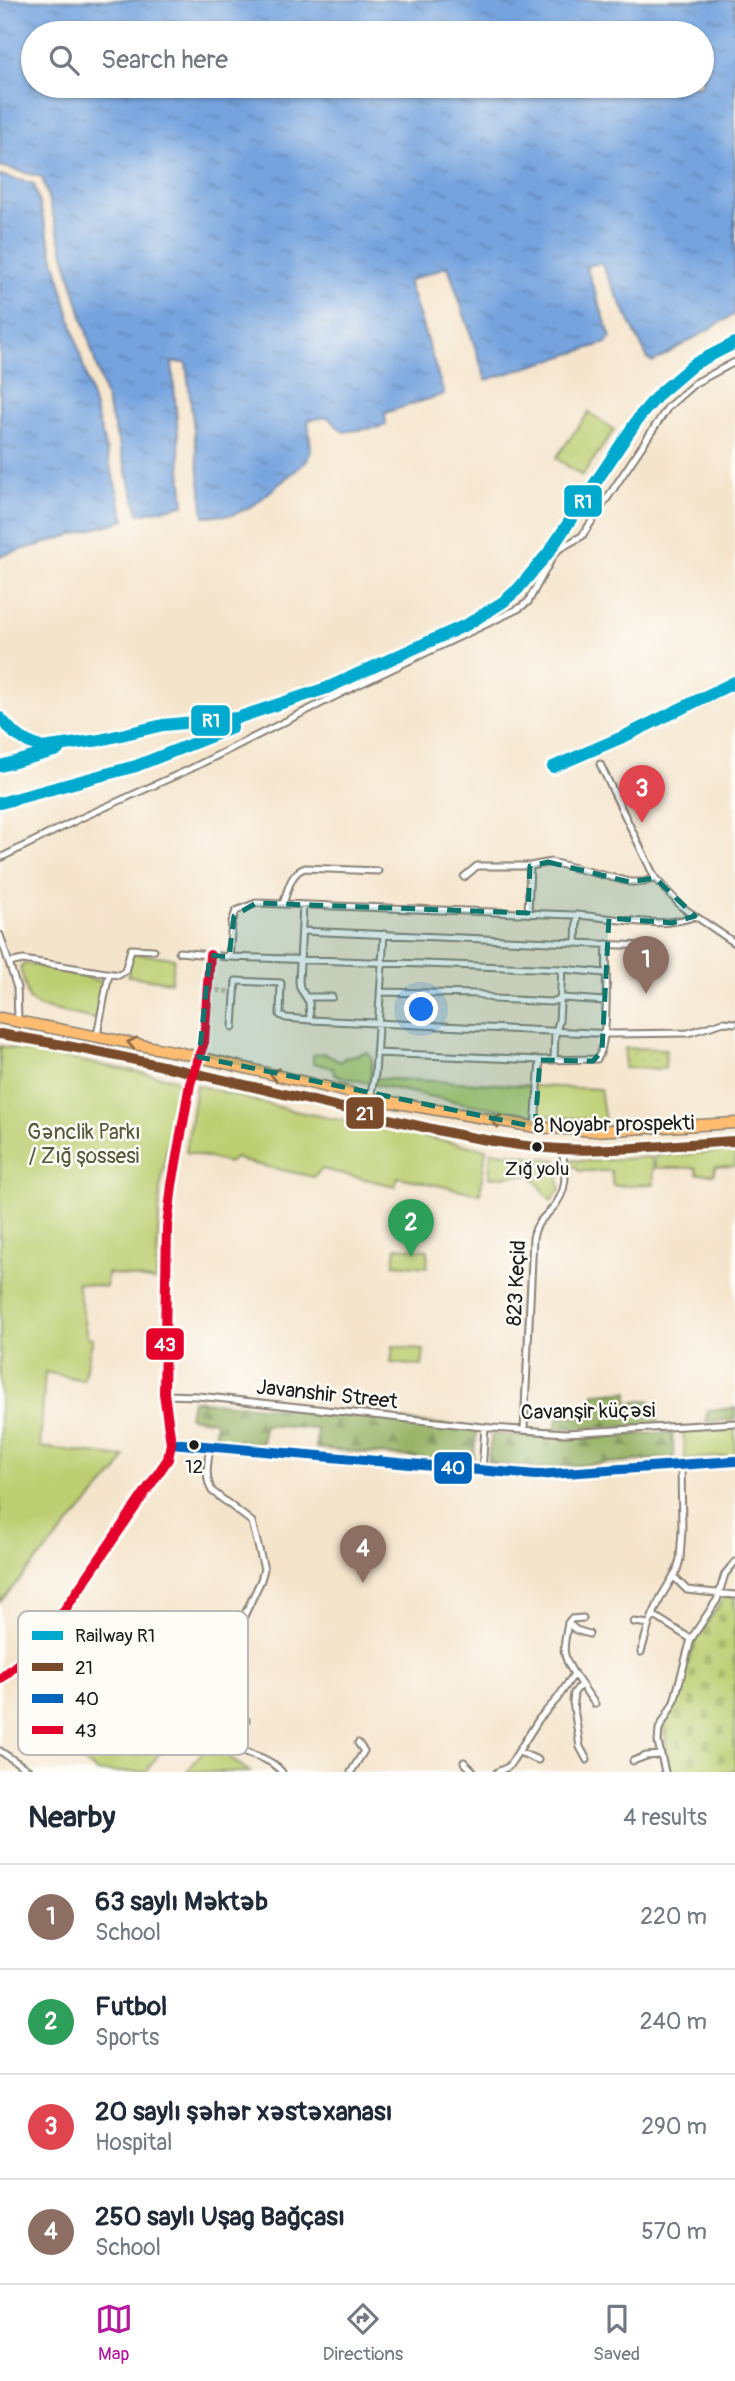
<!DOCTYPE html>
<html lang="en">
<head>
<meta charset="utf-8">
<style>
	:root { --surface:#fff; --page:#f2f2f3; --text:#1f2937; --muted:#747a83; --line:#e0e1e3; --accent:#b5179e }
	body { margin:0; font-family:Pangolin,sans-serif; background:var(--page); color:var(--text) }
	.you { position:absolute; left:422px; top:1010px; width:24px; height:24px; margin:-18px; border:5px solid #fff; border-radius:50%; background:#1a73e8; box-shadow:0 0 0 10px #1a73e833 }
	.badge { display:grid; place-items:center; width:46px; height:46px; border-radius:50%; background:var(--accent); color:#fff; font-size:23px; font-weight:700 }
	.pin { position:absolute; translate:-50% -58px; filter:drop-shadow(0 2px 4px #0008) }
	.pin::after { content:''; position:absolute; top:37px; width:24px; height:21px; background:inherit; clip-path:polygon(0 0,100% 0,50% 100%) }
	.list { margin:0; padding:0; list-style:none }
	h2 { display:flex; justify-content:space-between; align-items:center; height:91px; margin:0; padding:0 28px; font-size:30px }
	h2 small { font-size:23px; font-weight:400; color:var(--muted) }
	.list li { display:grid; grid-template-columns:46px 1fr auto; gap:21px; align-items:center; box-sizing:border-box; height:105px; padding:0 28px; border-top:2px solid var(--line) }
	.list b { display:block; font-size:26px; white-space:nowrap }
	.list p { margin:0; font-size:23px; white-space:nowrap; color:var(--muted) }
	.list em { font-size:23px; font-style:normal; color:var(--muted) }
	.icon { flex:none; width:38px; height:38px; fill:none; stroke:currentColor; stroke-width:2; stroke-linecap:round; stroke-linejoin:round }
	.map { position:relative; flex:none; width:735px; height:1772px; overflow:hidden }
	.search { position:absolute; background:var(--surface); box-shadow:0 2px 5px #0004; left:21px; right:21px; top:21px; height:77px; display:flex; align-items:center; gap:18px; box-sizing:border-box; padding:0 24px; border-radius:38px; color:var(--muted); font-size:26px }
	.sheet { height:511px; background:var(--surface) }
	nav { display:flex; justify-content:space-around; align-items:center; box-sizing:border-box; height:98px; border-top:2px solid var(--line); background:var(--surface); font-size:19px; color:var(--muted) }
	nav a { display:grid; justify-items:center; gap:4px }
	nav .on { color:var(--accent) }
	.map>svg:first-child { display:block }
</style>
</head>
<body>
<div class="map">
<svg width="735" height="1772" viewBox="0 0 735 1772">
	<defs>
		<pattern id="grass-dots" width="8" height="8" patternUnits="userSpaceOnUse" patternTransform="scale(1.75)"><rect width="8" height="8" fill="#bcce71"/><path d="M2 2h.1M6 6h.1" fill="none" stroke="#a1b061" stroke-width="1.8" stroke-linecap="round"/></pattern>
		<pattern id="forest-firs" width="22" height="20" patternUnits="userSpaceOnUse" patternTransform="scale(1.75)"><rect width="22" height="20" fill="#95b163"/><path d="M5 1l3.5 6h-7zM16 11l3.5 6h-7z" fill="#798f51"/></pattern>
		<pattern id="cemetery-stones" width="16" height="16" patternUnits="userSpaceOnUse" patternTransform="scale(1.75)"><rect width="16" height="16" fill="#bcce71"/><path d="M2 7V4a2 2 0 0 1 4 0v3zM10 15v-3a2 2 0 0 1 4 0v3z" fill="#a1b061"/></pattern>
		<pattern id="water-ripples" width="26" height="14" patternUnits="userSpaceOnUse" patternTransform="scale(1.75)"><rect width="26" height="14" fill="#75a3de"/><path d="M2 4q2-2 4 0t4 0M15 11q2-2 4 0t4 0" fill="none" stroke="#5f84b3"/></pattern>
	</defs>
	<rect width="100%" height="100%" fill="#fdfcf7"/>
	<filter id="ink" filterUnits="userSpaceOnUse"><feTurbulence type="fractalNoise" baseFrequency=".0143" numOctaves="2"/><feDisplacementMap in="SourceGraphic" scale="14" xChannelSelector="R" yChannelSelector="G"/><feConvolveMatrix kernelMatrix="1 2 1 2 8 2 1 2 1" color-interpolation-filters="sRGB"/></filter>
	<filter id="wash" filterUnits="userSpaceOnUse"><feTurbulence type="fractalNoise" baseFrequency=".00686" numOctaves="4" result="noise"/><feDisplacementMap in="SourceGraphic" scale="28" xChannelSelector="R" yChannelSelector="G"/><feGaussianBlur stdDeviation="1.57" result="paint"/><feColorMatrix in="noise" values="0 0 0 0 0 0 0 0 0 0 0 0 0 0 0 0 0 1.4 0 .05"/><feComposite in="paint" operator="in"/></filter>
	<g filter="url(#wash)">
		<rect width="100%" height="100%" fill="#f5e4cc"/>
		<path fill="url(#grass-dots)" stroke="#6c7546" stroke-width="2" d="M625 1048 666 1049 665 1069 624 1068Z"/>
		<path fill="url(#forest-firs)" stroke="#586640" stroke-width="2" d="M628 1392V1403L649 1400 658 1408V1425L555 1429 559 1417 593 1416 594 1393Z
			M192 1400 477 1428 473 1463 316 1448 317 1429 264 1425 262 1443 215 1439V1421L189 1417Z
			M735 1408V1420L706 1422 707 1410Z
			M672 1432 674 1458 541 1468 487 1463 492 1434 567 1439Z"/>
		<path fill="url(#cemetery-stones)" stroke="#6c7546" stroke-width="2" d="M724 1597 735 1598V1772H669L664 1727 676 1705 694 1643Z"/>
		<path fill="#bcce71" stroke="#6c7546" stroke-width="2" d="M589 412 614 430 582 476 556 458Z
			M131 953 174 958 171 982 128 976Z
			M25 963 104 982 95 1019 40 1007 29 1000 20 968Z
			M0 1046 175 1079 178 1082 160 1190 156 1281 107 1273 106 1287 77 1283 87 1337 93 1338 83 1380 45 1372 40 1447 125 1457 118 1470 0 1602Z
			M367 1052 372 1059 371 1078 600 1089 605 1121C514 1116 423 1096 334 1075L333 1068 313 1063V1055L323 1053 341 1062 344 1058Z
			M196 1085 294 1111 486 1149 480 1194 398 1177 395 1186 322 1169 314 1177 245 1162 236 1158 228 1163 186 1152Z
			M491 1151 557 1160 560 1190 551 1201 531 1175 489 1177Z
			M735 1151V1166L715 1167 714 1174H697L696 1168H655V1156Z
			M652 1157 654 1184 613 1186 611 1171H579L577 1167H568L567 1160 589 1161Z
			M396 1247 428 1250 427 1267 394 1264Z
			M393 1346 424 1350 422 1366 391 1363Z
			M735 1426V1456L685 1459 683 1430Z
			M115 1709 165 1745 146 1772H97L78 1757Z
			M209 1743 250 1772H187Z"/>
		<path fill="url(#water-ripples)" stroke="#48607d" stroke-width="2" fill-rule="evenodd" d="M0 0H735V314L653 362 648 359 601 263 586 266 611 338 606 343 486 380 448 266 408 281 444 394 385 413 386 424 381 427 343 432 328 417 308 420 311 450 307 461 254 505 233 515 204 516 186 363 172 362 184 505 139 514 42 177 0 166ZM33 33H702V86H33Z
			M0 175 34 184 125 520 0 556Z"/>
	</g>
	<g filter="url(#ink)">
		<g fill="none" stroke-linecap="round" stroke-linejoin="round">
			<path stroke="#cabca9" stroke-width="5" stroke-dasharray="5 2.5" stroke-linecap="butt" d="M209 990 235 992"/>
			<g stroke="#888074" stroke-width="9">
				<path id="street" d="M600 764 655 878 682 907 735 943
					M0 858 81 818 188 770 358 685 518 609 528 602 553 556 559 549 582 536 668 407 695 383 735 362
					M464 877 477 866H530L551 862 630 882H644L655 878
					M283 904C288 890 290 873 305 868L378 871
					M303 905 299 982 300 988 309 1002 310 1020
					M528 913 530 866
					M302 931 644 946
					M0 935 17 988 18 1020
					M576 943 577 915
					M179 952 229 957 562 969 605 973
					M229 957 232 922 236 911 256 903C361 907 467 911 573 915 610 916 660 931 695 916
					M9 963 23 960 119 975 125 971 131 949 154 950
					M380 992 478 994 495 999 551 1002 563 998 605 1001
					M307 997H332
					M233 1027 236 981 281 983 280 1015 286 1018 310 1020 615 1034 688 1033 724 1022 735 1023
					M97 1035 109 974
					M376 1053 540 1060 597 1059C610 1042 605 969 607 944
					M199 1057 205 1033 210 955
					M554 1060 555 1035 559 1021 562 969
					M370 1097 375 1074 384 934
					M535 1127 540 1060
					M165 1395 198 1396 492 1428 566 1433 735 1423
					M524 1430 533 1238C536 1224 540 1221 550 1211 569 1192 566 1173 562 1149
					M210 1446C208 1462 204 1477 212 1491L252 1522 264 1569 261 1580 222 1663 227 1732C236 1756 249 1750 268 1761 273 1763 278 1768 282 1772
					M482 1472 485 1427
					M674 1577 687 1590 735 1595
					M653 1615 691 1639
					M634 1622 649 1624 661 1597 677 1570 680 1559 682 1530 681 1465
					M568 1623 576 1630 589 1634
					M568 1623 571 1619 583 1618
					M641 1652 649 1624
					M574 1674 595 1704
					M581 1684 574 1693 573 1702 580 1747 587 1760
					M226 1722 246 1720
					M0 1751 31 1772
					M519 1752 538 1760
					M633 1761 646 1756 661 1755
					M464 1762 474 1772
					M351 1772 364 1751 358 1743
					M497 1772 508 1767 513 1760 539 1719 557 1699 574 1674C560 1652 564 1647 568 1623
					M665 1772 658 1742 659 1729 674 1702 691 1639 717 1600 725 1574 735 1562"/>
			</g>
			<g stroke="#888074" stroke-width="10">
				<path id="secondary" d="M171 1443 536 1475 735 1461
					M0 1679 31 1653 48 1634 168 1459 171 1443 164 1393 167 1227 172 1185 193 1074"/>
			</g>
			<g stroke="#888074" stroke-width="13">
				<path id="highway" d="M0 1018 182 1053 386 1101 535 1127 595 1131 735 1123
					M0 1034C117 1053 232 1082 347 1109 416 1125 489 1145 560 1149 618 1152 677 1144 735 1141"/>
			</g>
			<use href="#street" stroke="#fff" stroke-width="5"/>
			<use href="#secondary" stroke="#ffe4c6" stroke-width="7"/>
			<use href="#highway" stroke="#febc70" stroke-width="10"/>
			<g stroke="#fdfcf7" stroke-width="16">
				<path id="bus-1" d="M0 1034C117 1053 232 1082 347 1109 416 1125 489 1145 560 1149 618 1152 677 1144 735 1141"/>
			</g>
			<g stroke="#fdfcf7" stroke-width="16">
				<path id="bus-2" d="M171 1443 536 1475 735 1461"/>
			</g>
			<g stroke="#fdfcf7" stroke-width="16">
				<path id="bus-3" d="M0 1679 31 1653 48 1634 168 1459 171 1443 164 1393 167 1227 172 1185 190 1084 204 1042 210 955"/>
			</g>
			<use href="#bus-1" stroke="#7a4b2a" stroke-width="10"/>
			<use href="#bus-2" stroke="#0065bd" stroke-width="10"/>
			<use href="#bus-3" stroke="#e4002b" stroke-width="10"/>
			<g stroke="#fdfcf7" stroke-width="18">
				<path id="rail-1" d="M0 718 15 734 28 742 42 748 100 740 163 725 237 718 327 688 468 624 503 602 518 589 549 552 640 416 659 394 694 364 735 343
					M0 766 58 750
					M553 767 625 736 735 682
					M0 803 136 766 232 728"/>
			</g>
			<use href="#rail-1" stroke="#00a9ce" stroke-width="12"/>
		</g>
		<defs><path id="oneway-chevron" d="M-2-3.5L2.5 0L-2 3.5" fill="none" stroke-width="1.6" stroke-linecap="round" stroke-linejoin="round" transform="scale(1.75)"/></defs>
		<g stroke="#8d6c46">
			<use href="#oneway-chevron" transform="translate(132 1043) rotate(-168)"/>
			<use href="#oneway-chevron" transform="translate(274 1074) rotate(-167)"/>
			<use href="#oneway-chevron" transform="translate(496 1121) rotate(-170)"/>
		</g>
	</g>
	<path fill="#0f766e" fill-opacity="0.2" stroke="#0f766e" stroke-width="5" stroke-dasharray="14 9" stroke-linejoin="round" d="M548 862 630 882 655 878 695 916 672 923 609 918 602 1051 593 1061 540 1060 535 1127 199 1057 210 955 229 957 234 916 256 903 528 913 530 866Z"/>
	<g fill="#1c1c1c" stroke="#fdfcf7" stroke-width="2.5">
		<circle cx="537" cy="1147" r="6"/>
		<circle cx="194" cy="1445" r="6"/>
	</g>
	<g text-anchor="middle" stroke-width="5" stroke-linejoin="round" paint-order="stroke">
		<g font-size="19" fill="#1c1c1c" stroke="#fdfcf7">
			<text x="537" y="1175">Zığ yolu</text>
			<text x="194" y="1473">12</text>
		</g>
		<g font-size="21" fill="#1c1c1c" stroke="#fdfcf7">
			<text transform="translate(614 1124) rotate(-1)" y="7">8 Noyabr prospekti</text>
			<text transform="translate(516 1283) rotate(-87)" y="7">823 Keçid</text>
			<text transform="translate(327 1394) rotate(6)" y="7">Javanshir Street</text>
			<text transform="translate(588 1411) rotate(-1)" y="7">Cavanşir küçəsi</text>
		</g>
		<g font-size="21" fill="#545a3a" stroke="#fdfcf7">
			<text x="84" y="1139">Gənclik Parkı<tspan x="84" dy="24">/ Zığ şossesi</tspan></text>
		</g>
	</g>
	<rect x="18" y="1611" width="230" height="144" rx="10" fill="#fdfcf7" stroke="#bab9b5" stroke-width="2"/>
	<rect x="32" y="1631" width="31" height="9" fill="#00a9ce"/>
	<rect x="32" y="1663" width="31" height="8" fill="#7a4b2a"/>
	<rect x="32" y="1694" width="31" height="9" fill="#0065bd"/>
	<rect x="32" y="1726" width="31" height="8" fill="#e4002b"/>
	<g font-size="19" fill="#1c1c1c">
		<text x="75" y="1642">Railway R1</text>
		<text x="75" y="1674">21</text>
		<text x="75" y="1705">40</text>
		<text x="75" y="1737">43</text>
	</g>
	<g stroke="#fdfcf7" stroke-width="2.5">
		<rect x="563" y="484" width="40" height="34" rx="7" fill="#00a9ce"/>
		<rect x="190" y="704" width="41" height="33" rx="7" fill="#00a9ce"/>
		<rect x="345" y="1096" width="40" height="34" rx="7" fill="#7a4b2a"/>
		<rect x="145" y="1327" width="40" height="34" rx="7" fill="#e4002b"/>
		<rect x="433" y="1451" width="40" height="34" rx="7" fill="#0065bd"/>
	</g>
	<g font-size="19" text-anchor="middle" font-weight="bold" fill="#fff">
		<text x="583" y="508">R1</text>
		<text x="211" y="727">R1</text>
		<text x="365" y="1120">21</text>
		<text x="165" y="1351">43</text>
		<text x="453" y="1474">40</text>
	</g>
</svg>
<div class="you"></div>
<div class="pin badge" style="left:646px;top:994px;background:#8d6e63">1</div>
<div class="pin badge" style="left:411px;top:1257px;background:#2e9e5b">2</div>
<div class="pin badge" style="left:642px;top:823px;background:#e0444e">3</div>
<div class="pin badge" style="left:363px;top:1583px;background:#8d6e63">4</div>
<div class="search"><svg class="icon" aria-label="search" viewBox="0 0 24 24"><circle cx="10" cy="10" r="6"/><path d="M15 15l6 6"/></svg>Search here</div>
</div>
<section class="sheet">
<h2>Nearby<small>4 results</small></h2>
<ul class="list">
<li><span class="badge" style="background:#8d6e63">1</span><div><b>63 saylı Məktəb</b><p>School</p></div><em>220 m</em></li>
<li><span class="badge" style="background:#2e9e5b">2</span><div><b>Futbol</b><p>Sports</p></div><em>240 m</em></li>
<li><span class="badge" style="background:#e0444e">3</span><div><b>20 saylı şəhər xəstəxanası</b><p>Hospital</p></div><em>290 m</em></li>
<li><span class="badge" style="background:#8d6e63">4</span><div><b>250 saylı Uşag Bağçası</b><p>School</p></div><em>570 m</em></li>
</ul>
</section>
<nav>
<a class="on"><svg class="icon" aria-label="map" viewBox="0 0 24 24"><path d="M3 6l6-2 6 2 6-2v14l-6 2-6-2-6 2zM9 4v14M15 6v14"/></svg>Map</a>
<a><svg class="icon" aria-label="directions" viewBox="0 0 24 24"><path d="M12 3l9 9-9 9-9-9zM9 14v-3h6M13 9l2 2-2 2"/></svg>Directions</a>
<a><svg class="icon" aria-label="saved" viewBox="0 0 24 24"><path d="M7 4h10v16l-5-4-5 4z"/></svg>Saved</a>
</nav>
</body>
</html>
